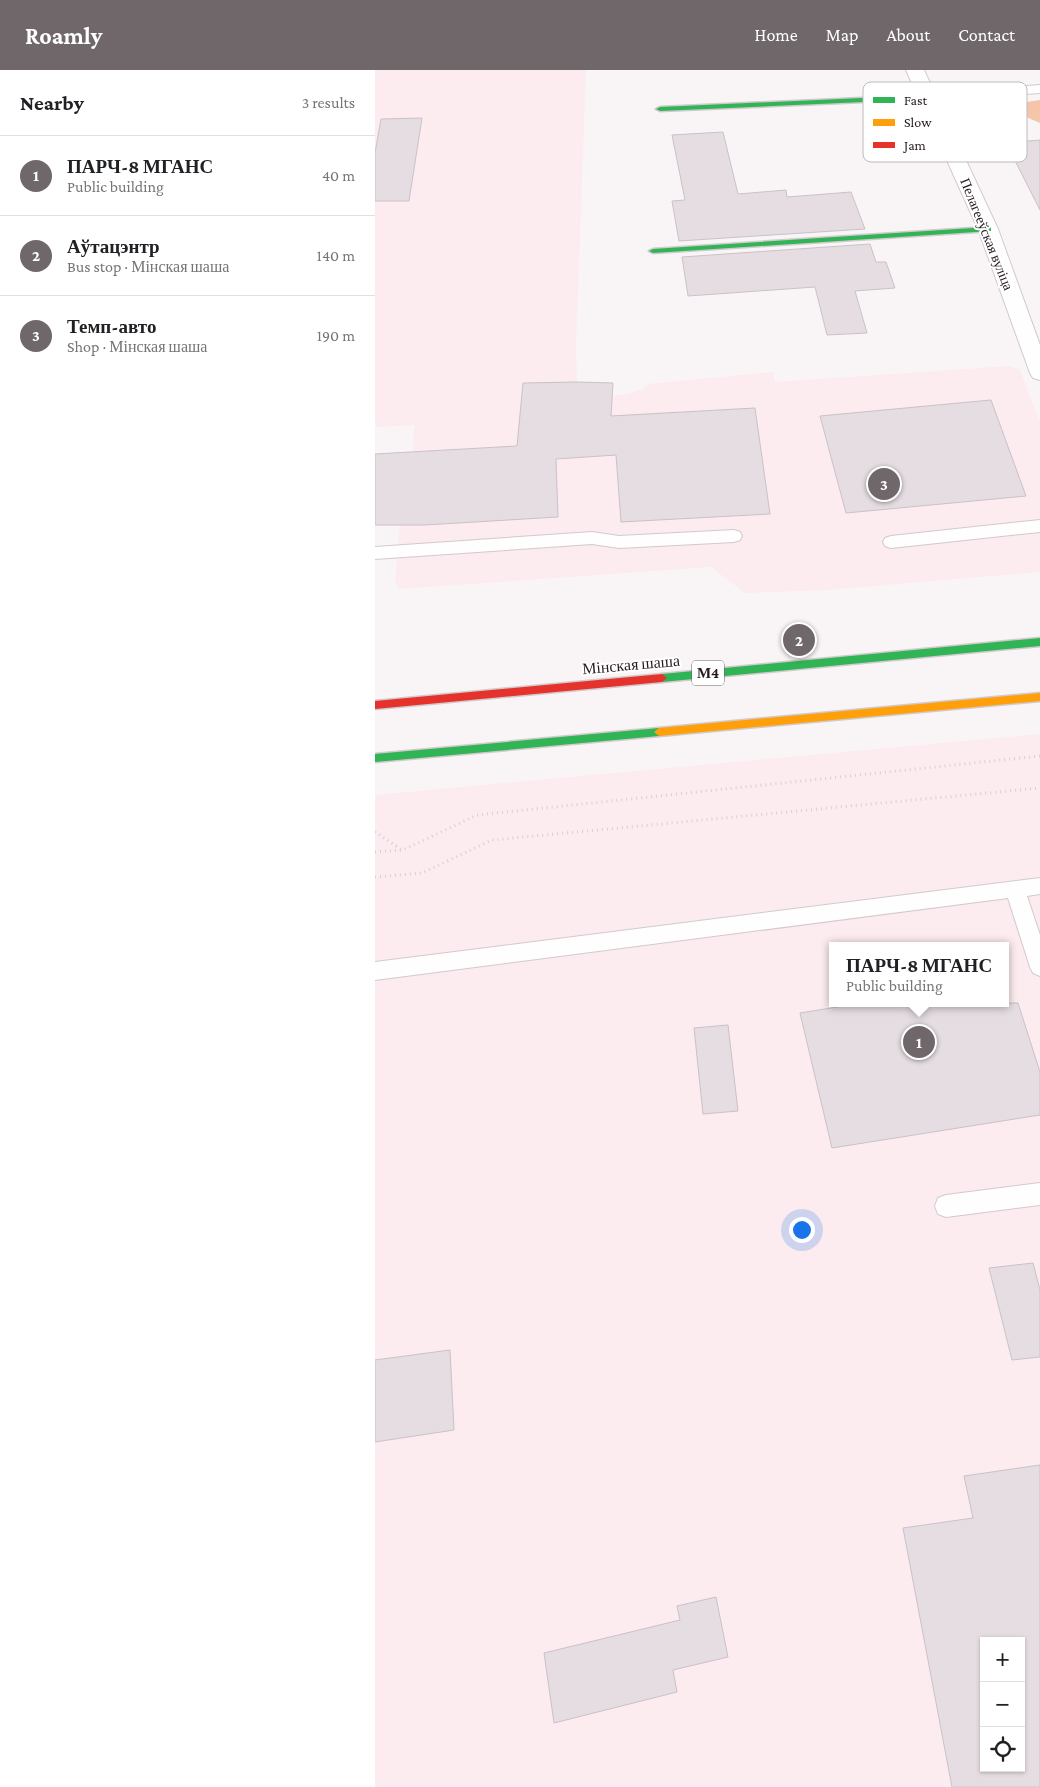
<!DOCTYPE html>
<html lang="en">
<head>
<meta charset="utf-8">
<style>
	:root { --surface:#fff; --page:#f6f6f6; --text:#202124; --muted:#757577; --line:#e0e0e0; --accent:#70676a }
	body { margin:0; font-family:"Crimson Pro",serif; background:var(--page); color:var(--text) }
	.controls { position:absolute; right:15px; bottom:15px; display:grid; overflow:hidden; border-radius:0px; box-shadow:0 1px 4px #0004 }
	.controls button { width:45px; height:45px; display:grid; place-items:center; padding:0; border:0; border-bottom:1px solid var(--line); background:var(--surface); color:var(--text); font:25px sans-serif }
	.you { position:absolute; left:426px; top:1159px; width:18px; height:18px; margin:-12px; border:4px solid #fff; border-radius:50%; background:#1a73e8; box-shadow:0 0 0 8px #1a73e833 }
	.badge { display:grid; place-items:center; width:32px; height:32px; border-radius:50%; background:var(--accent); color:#fff; font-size:16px; font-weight:700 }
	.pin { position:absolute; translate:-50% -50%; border:2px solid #fff; box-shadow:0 1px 5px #0006 }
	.popup { position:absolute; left:454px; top:872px; width:180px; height:65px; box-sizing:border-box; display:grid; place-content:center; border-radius:0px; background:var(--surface); filter:drop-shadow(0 1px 4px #0005); font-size:16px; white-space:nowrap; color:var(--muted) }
	.popup b { font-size:19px; color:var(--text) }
	.popup::after { content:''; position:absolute; left:50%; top:100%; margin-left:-10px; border:10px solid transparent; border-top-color:var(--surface) }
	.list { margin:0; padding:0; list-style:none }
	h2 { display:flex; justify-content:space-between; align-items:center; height:65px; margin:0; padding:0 20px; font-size:21px }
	h2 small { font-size:16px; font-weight:400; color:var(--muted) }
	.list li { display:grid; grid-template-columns:32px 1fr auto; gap:15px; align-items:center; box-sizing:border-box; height:80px; padding:0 20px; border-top:1px solid var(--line) }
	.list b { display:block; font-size:19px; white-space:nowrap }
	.list p { margin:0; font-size:16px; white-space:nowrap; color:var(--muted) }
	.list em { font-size:16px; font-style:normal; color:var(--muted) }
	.icon { flex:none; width:28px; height:28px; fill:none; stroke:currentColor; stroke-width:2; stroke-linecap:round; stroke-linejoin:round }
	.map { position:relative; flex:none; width:665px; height:1717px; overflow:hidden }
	header { display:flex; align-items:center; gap:30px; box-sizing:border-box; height:70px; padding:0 25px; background:var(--accent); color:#fff }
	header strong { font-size:24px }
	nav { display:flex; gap:28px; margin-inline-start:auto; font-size:18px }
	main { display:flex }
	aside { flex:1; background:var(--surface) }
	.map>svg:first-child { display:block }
</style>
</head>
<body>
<header>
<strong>Roamly</strong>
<nav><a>Home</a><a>Map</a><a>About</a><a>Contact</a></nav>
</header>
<main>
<aside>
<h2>Nearby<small>3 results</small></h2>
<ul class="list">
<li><span class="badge">1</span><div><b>ПАРЧ-8 МГАНС</b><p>Public building</p></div><em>40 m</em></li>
<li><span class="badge">2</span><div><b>Аўтацэнтр</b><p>Bus stop · Мінская шаша</p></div><em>140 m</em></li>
<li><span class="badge">3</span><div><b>Темп-авто</b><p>Shop · Мінская шаша</p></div><em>190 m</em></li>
</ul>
</aside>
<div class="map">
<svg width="665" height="1717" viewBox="0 0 665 1717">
	<rect width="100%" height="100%" fill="#f9f5f6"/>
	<path fill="#fcebef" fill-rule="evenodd" d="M0 0H211L201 277 202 312 238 313 237 326 253 324 270 318 273 314 398 302 400 312 635 296 645 300 665 353V502L453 520 370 523 336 497 23 519 20 509 23 482 28 382H38L39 355 0 357Z
		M665 664V1717H0V725ZM458 876H630V933H458ZM609 1571H646V1698H609Z"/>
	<path fill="#f5c5aa" d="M665 30V53L644 44 638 34Z"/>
	<path fill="#e5dde2" stroke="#c9c2c6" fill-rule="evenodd" d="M47 48 34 131H0V83L6 49Z
		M348 62 363 124 411 120 412 127 476 122 490 159 304 171 297 131 310 130 297 65Z
		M665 70V140L631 73Z
		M495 174 501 192H511L520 218 480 221 492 263 452 265 440 217 313 226 307 187Z
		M202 312 238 313 236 346 380 338 395 444 246 452 241 385 181 389 183 447 50 455H0V384L142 376 148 313Z
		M616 330 651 426 471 443 445 346Z
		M487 933H643L665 1002V1045L457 1078 425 943Z
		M353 955 363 1041 328 1044 319 958Z
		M658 1193 665 1220V1287L637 1290 614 1198Z
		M75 1280 79 1360 0 1372V1290Z
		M665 1395V1717H577L528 1458 598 1448 589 1406ZM609 1571H646V1698H609Z
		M341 1527 353 1587 298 1600 302 1622 179 1653 169 1583 305 1550 302 1536Z"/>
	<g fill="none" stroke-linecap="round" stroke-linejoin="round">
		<g stroke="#d2cacc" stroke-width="2">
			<path id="lane" d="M665 15V23L553 31 547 27 553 23Z
				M665 450V462L516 478 510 476 508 472 510 468 516 466Z
				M359 460 365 462 367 466 365 470 359 472 244 478 217 474 0 489V477L217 462 244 466Z
				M665 808V824L652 826 665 865V906L658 903 655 897 633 828 0 910V892Z
				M665 1113V1135L571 1147 563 1144 560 1136 563 1128 571 1125Z"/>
		</g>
		<g stroke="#d2cacc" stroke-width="2">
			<path id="street" d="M531 0H549L623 159 665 275V310L658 308 655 303 603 159Z"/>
		</g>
		<g stroke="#d2cacc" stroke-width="3">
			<path id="fast" d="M553 25 557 27 556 29 285 41 281 39 285 37Z
				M613 157H616V161L278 183 274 181 278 179Z
				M665 568V576L287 612 282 608 287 604Z
				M284 658 289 662 284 666 0 692V684Z"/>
		</g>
		<g stroke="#d2cacc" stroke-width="3">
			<path id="slow" d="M665 623V631L284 666 279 662 284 658Z"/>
		</g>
		<g stroke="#d2cacc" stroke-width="3">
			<path id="jam" d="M287 604 292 608 287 612 0 639V631Z"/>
		</g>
		<path stroke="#d4d2d3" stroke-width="3" stroke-dasharray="1 4" stroke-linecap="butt" d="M0 762 27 780
			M0 782 28 780 102 745 665 686
			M0 807 47 803 117 770 665 718"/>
		<use href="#lane" fill="#fefefe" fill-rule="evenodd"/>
		<use href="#street" fill="#fefefe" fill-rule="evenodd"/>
		<use href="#fast" fill="#30b455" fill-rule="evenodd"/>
		<use href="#slow" fill="#ff9f0a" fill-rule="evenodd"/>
		<use href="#jam" fill="#e5322d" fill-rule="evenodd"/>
	</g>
	<g text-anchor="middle" stroke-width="4" stroke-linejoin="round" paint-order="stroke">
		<g font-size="14" fill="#271a1e" stroke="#fff">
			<text transform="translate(612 164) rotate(68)" y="5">Пелагееўская вуліца</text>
		</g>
		<rect fill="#fff" stroke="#685f62" stroke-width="1" x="317" y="590.5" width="32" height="25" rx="4"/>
		<g font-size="15" font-weight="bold" fill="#271a1e">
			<text x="333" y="608">М4</text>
		</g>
		<g font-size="16" fill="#271a1e" stroke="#fff">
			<text transform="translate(256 594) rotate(-5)" y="6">Мінская шаша</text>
		</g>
	</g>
	<rect x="488" y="12" width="164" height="80" rx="8" fill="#fff" stroke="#bebabc" stroke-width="1"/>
	<rect x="498" y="27" width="22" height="6" fill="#30b455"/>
	<rect x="498" y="49" width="22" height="7" fill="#ff9f0a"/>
	<rect x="498" y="72" width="22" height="6" fill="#e5322d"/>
	<g font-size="14" fill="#271a1e">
		<text x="529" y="35">Fast</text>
		<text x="529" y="57">Slow</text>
		<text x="529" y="80">Jam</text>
	</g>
</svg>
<div class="controls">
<button>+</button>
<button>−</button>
<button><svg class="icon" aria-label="locate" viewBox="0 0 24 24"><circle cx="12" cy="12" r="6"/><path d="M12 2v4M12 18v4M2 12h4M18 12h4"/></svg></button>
</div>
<div class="you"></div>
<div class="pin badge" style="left:544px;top:972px">1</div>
<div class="popup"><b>ПАРЧ-8 МГАНС</b>Public building</div>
<div class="pin badge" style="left:424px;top:570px">2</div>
<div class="pin badge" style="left:509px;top:414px">3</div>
</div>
</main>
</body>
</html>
